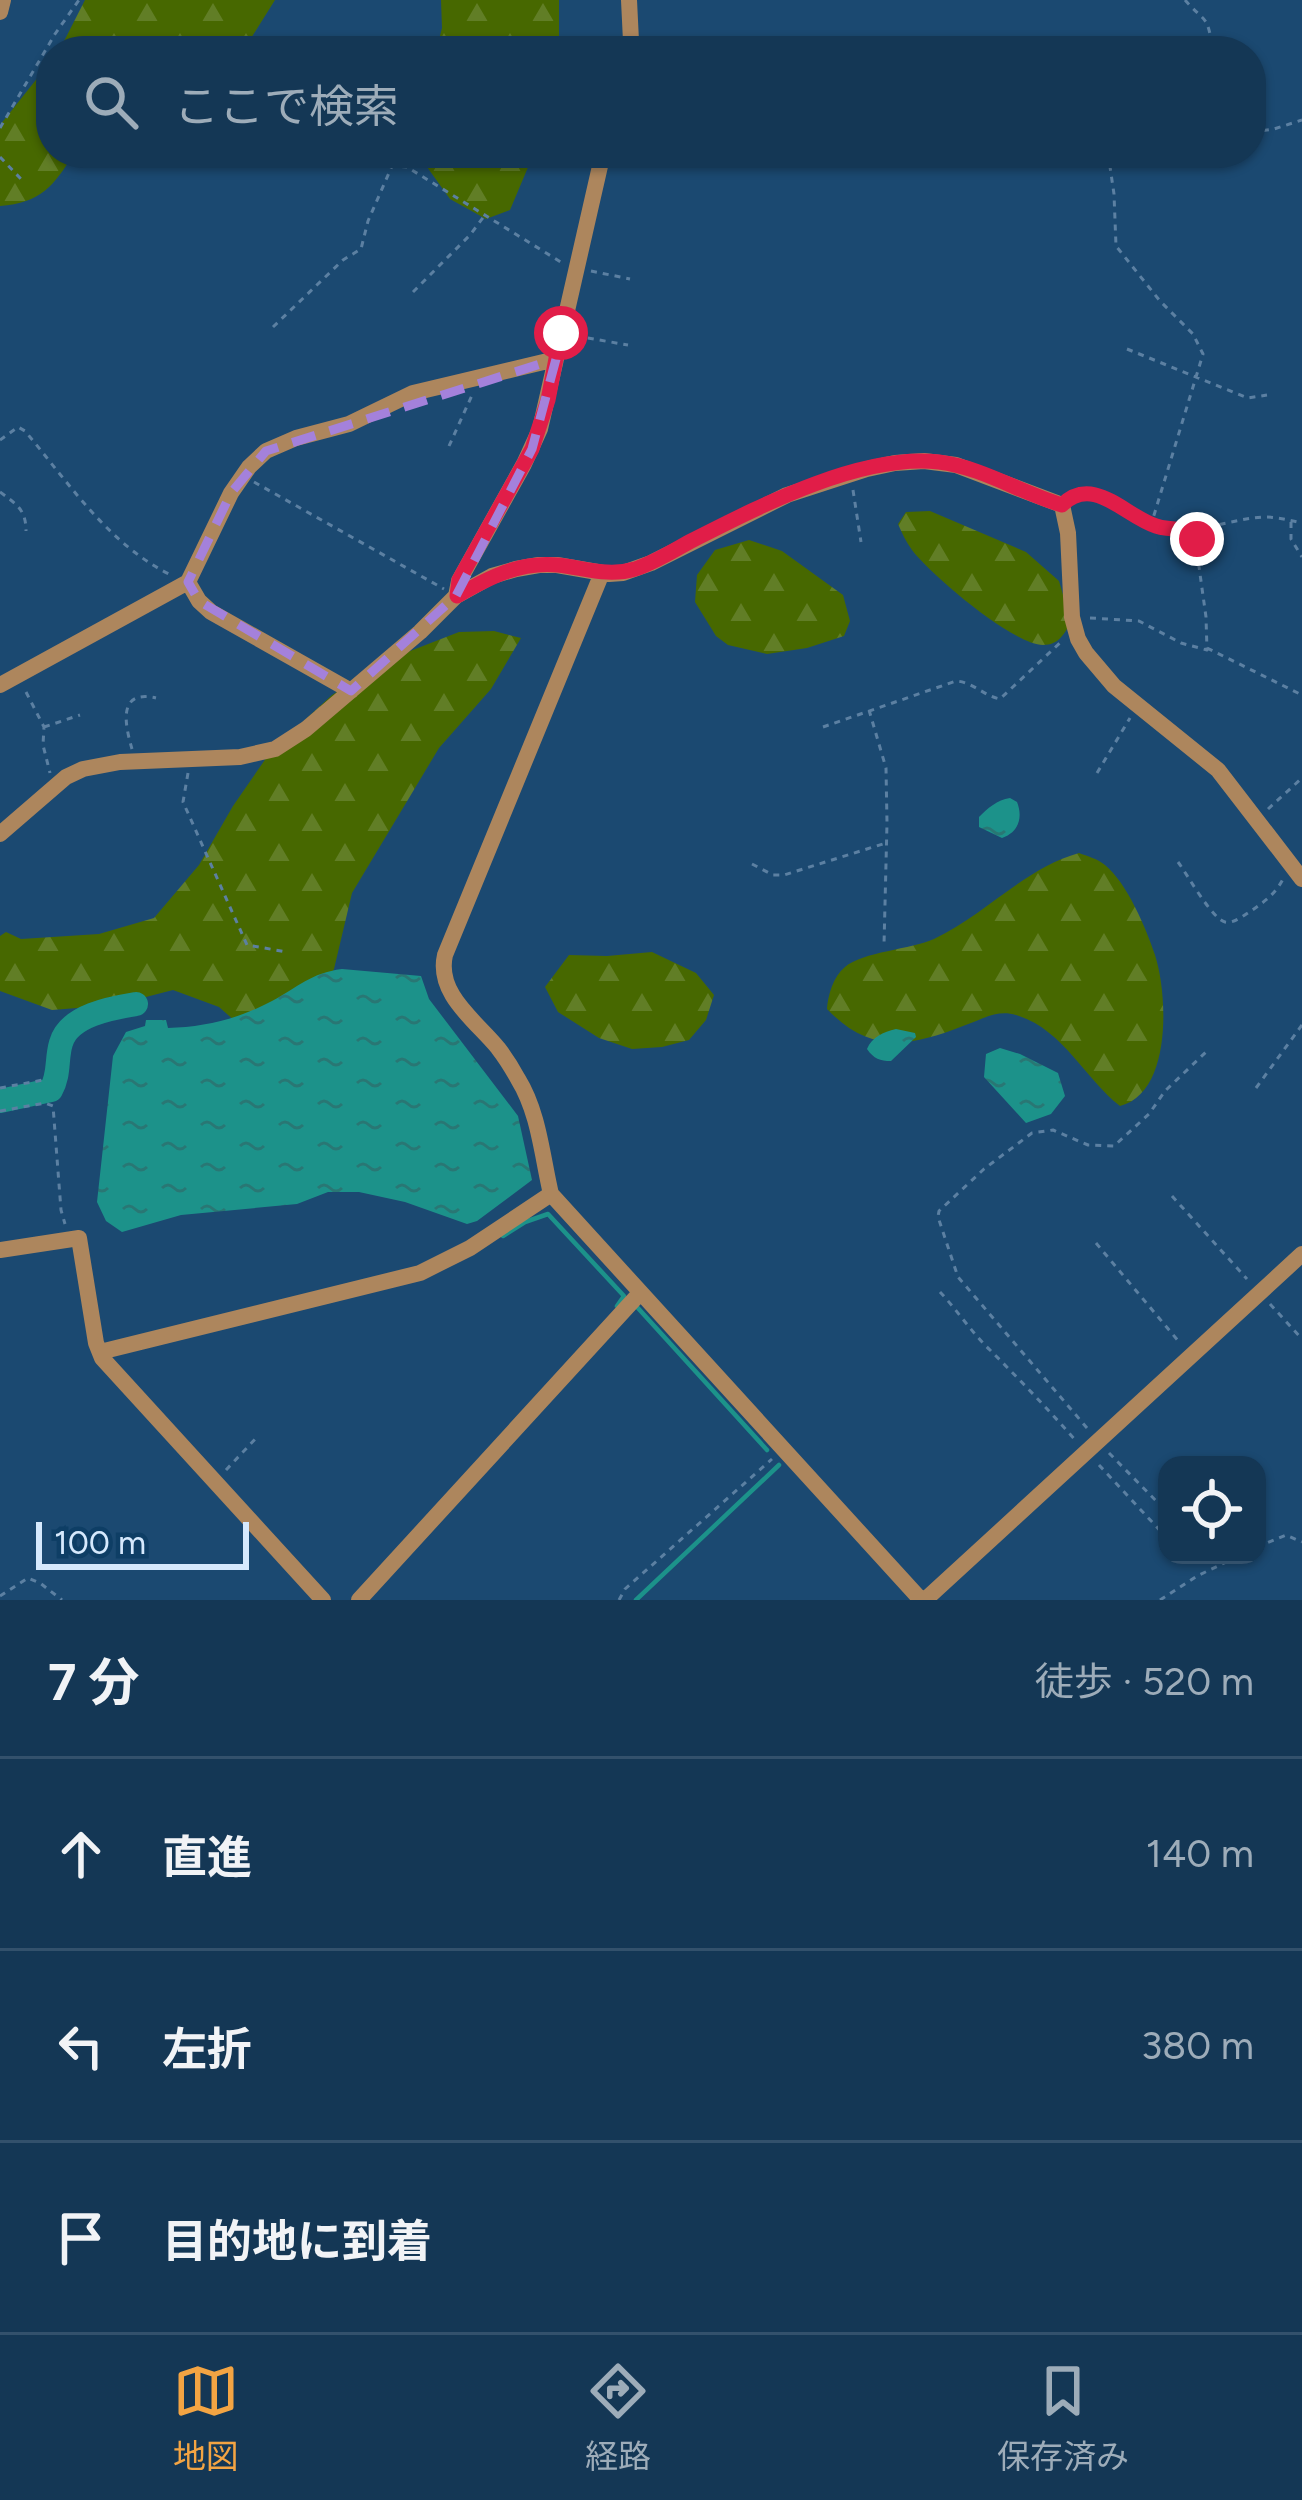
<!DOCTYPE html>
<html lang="ja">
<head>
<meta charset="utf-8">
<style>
	:root { --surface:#143755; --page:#1d3f5b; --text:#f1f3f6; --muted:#9dacb9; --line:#33516c; --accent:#f3a443 }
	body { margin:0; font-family:Figtree,"Noto Sans JP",sans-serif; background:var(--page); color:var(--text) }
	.controls { position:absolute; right:36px; bottom:36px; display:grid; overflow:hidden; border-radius:24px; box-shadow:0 3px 9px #0004 }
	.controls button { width:108px; height:108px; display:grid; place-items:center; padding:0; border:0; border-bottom:3px solid var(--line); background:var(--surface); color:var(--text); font:60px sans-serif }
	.scale { position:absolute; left:36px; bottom:30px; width:213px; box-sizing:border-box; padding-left:12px; border:6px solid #d6e9fd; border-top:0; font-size:33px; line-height:42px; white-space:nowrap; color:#d6e9fd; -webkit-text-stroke:9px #0e3e65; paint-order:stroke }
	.stop { position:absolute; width:36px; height:36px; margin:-27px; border:9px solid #e11d48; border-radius:50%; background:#fff }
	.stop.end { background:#e11d48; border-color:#fff; box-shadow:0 3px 12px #0008 }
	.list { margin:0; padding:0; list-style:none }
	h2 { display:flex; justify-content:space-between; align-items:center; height:156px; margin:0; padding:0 48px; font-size:51px }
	h2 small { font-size:39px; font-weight:400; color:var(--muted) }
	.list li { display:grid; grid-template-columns:78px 1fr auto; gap:36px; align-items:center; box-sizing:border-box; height:192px; padding:0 48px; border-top:3px solid var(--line) }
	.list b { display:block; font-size:45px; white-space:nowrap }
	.list em { font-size:39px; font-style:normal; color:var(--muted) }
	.icon { flex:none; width:66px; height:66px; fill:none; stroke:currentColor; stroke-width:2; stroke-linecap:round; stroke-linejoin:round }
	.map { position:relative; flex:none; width:1302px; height:1600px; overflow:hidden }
	.search { position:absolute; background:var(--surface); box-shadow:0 3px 9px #0004; left:36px; right:36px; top:36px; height:132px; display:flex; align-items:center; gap:30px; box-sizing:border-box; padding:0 42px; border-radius:48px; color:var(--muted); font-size:45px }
	.sheet { height:732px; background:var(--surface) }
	nav { display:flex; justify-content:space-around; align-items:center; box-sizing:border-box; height:168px; border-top:3px solid var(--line); background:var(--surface); font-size:33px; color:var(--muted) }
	nav a { display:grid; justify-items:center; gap:6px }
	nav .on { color:var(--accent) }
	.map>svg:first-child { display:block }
</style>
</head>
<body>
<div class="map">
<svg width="1302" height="1600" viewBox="0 0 1302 1600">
	<defs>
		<pattern id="forest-firs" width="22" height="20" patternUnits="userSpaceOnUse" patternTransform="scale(3)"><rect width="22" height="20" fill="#476800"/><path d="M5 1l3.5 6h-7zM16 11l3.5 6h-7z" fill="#617e26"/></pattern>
		<pattern id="water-ripples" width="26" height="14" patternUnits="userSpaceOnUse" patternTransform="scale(3)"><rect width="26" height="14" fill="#1c928a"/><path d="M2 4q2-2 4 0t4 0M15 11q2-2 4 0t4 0" fill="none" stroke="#297774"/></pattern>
	</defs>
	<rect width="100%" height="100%" fill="#1b4971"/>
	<path fill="url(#forest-firs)" d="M85 0H275L243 51H182L174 44 160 45 149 51H59Z
		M441 0H559V51H436L442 28Z
		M51 61V153H74C54 186 41 203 0 206V125Z
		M420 153H534L510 210 486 219 450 199 422 160Z
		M930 511 1026 552 1059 581 1071 622C1064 634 1059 645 1043 645 1013 645 930 574 912 550 906 542 902 533 898 524L906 512Z
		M749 540 782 551 843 595 850 621 844 636 807 648 767 654 728 645 716 636 695 602 697 575 715 550Z
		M494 631 521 638 491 689 439 748 352 893 334 969 309 1015 260 1043 219 1007 173 990 115 1005 52 1010 0 991V936L6 932 21 939 99 934 154 918 199 865 233 806 271 751 332 695 387 660 459 632Z
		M1079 853C1087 856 1098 859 1105 865 1127 883 1146 928 1155 955 1168 995 1172 1093 1120 1106 1084 1078 1063 1029 1016 1015 997 1009 981 1020 963 1026 909 1047 870 1054 827 1009 828 995 833 977 845 967 862 952 912 949 934 939 985 915 1025 868 1079 853Z
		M652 952 696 973 714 995 706 1020 689 1040 662 1047 632 1049 599 1038 558 1012 545 987 569 955 607 956Z"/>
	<path fill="url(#water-ripples)" d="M1010 798 1017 802C1023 817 1019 832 1002 838L979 827V817C988 808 997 800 1010 798Z
		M342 969 421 976 429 999 518 1116 532 1180 477 1221 467 1224 405 1202 359 1192H328L297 1204 181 1215 122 1232 106 1221 97 1202 113 1056 126 1032 145 1026 146 1020H166L168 1028C205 1027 238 1019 272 1001 298 987 311 973 342 969Z
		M896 1029 915 1033 916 1037 891 1061C880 1061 874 1059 867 1049 872 1037 883 1032 896 1029Z
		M1000 1048 1020 1054 1058 1073 1065 1096 1051 1114 1026 1123 984 1077 986 1054Z"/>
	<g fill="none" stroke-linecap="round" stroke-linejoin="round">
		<path stroke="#1c928a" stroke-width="4.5" d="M503 1236 525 1222 548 1214 624 1296 617 1306
			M637 1307 767 1450
			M636 1600 779 1465"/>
		<path stroke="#1c928a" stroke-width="24" d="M0 1101 51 1090C60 1074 56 1059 61 1043 69 1015 112 1008 136 1004"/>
		<path stroke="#5c80a2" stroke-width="3" stroke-dasharray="6 6" stroke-linecap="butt" d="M1185 0C1207 25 1207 13 1213 51
			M645 44 689 51
			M0 128 55 34 79 0
			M1251 132 1274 129 1302 120
			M1108 153 1114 194 1116 246 1160 301 1193 334 1203 354 1151 525
			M0 157 22 180
			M591 271 630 279
			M413 292 470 235 485 215
			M273 327 343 260 361 249 368 221 392 166 407 167 564 264
			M576 336 628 345
			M1127 349 1248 398 1267 395
			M0 440 18 427 25 431C68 482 109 545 171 575
			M449 446 473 393
			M254 482 444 589
			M853 490 861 542
			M0 492C16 504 26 509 26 531
			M1072 496C1108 487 1127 520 1159 527 1195 536 1228 519 1264 517 1277 517 1289 520 1302 523
			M1291 522V539L1302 557
			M1090 618 1139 621 1181 643 1207 650 1206 617 1194 531
			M1207 648 1302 695
			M26 692 44 727 43 745 50 773
			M869 710 886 768 887 823 884 945
			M44 727 80 715
			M823 727 956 681C973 682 984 696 1000 699L1062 641
			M132 749C125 725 117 689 156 698
			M188 773 183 802 247 945 287 952
			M1097 773 1130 718
			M1268 809 1302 778
			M1178 862C1187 874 1212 919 1225 922 1234 924 1244 915 1251 911 1265 901 1276 894 1284 877
			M752 864 773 875H784L886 843
			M0 1088 43 1080
			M1256 1088 1302 1025
			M0 1111 45 1103 53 1106 61 1210 65 1224
			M1172 1196 1247 1279
			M1096 1243 1180 1343
			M940 1292C957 1310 972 1333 990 1350 1019 1379 1048 1409 1076 1441
			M1270 1304 1302 1339
			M1087 1428 958 1277 938 1217 939 1211 984 1169 1032 1133 1053 1130 1088 1145 1114 1146 1149 1114 1165 1091 1207 1051
			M1109 1453 1167 1512
			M1099 1465 1167 1538
			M226 1470 258 1436
			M1257 1547 1286 1535 1302 1542
			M1183 1555 1188 1560
			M1211 1555 1216 1565
			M0 1596 28 1578 40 1583 62 1600
			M619 1600 625 1589 772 1459
			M1160 1600 1197 1576 1241 1555"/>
		<path stroke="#ad865d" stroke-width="16" d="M629 0 631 41 629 51
			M0 12 3 0
			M602 573 445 955C436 994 476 1021 498 1048 505 1057 512 1068 518 1079 539 1113 542 1156 551 1194L921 1600
			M188 582 199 601 211 612 351 691
			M456 596 459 581 524 464 540 429 603 153
			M0 685 188 582 231 493 249 467 266 451 296 438 349 424 413 393 556 359
			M0 834 66 777 83 769 120 762 240 757 275 749 306 729 420 632 456 596 492 576 516 569 539 565H557L609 574 623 573 651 563 787 495 867 469 895 463 924 461 956 465 1062 505 1068 533 1072 617 1078 639 1086 653 1114 686 1218 770 1302 879
			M0 1250 79 1238 96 1343 102 1358 323 1600
			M100 1352 420 1273 470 1248 551 1194
			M359 1600 640 1293
			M925 1600 1302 1254"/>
	</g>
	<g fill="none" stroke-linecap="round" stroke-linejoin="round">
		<path stroke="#e11d48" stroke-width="15" d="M561 333 548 400 532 449 459 580 457 596C488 578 520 561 558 565 585 568 608 577 635 569 656 562 674 550 693 540 760 506 862 453 939 462 981 467 1021 493 1062 505 1093 474 1125 516 1156 526 1168 530 1182 529 1194 530L1197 539"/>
	</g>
	<path fill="none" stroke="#a481db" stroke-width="9" stroke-dasharray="24 15" stroke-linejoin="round" d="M556 359 532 449 456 596 351 691 199 601 188 582 231 493 266 451Z"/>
</svg>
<div class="controls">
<button><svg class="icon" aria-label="locate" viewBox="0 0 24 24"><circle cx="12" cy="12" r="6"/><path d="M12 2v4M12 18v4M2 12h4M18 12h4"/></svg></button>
</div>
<div class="scale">100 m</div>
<div class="stop" style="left:561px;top:333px"></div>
<div class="stop end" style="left:1197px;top:539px"></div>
<div class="search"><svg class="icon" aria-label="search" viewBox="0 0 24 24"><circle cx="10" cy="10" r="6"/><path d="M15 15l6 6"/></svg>ここで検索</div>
</div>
<section class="sheet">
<h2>7 分<small>徒歩 · 520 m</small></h2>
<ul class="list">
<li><svg class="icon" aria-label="ahead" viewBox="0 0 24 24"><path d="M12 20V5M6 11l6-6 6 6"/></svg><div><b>直進</b></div><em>140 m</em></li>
<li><svg class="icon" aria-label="left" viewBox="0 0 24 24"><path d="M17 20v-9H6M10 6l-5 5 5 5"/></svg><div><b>左折</b></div><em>380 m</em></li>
<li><svg class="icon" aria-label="arrive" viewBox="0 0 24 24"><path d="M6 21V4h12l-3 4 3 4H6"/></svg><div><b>目的地に到着</b></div></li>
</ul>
</section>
<nav>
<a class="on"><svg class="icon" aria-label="map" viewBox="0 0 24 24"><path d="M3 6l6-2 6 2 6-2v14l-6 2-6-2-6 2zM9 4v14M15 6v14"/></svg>地図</a>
<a><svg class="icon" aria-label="directions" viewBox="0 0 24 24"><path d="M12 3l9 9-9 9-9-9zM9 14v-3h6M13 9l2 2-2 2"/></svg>経路</a>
<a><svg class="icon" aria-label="saved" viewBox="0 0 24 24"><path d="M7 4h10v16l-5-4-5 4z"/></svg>保存済み</a>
</nav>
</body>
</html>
